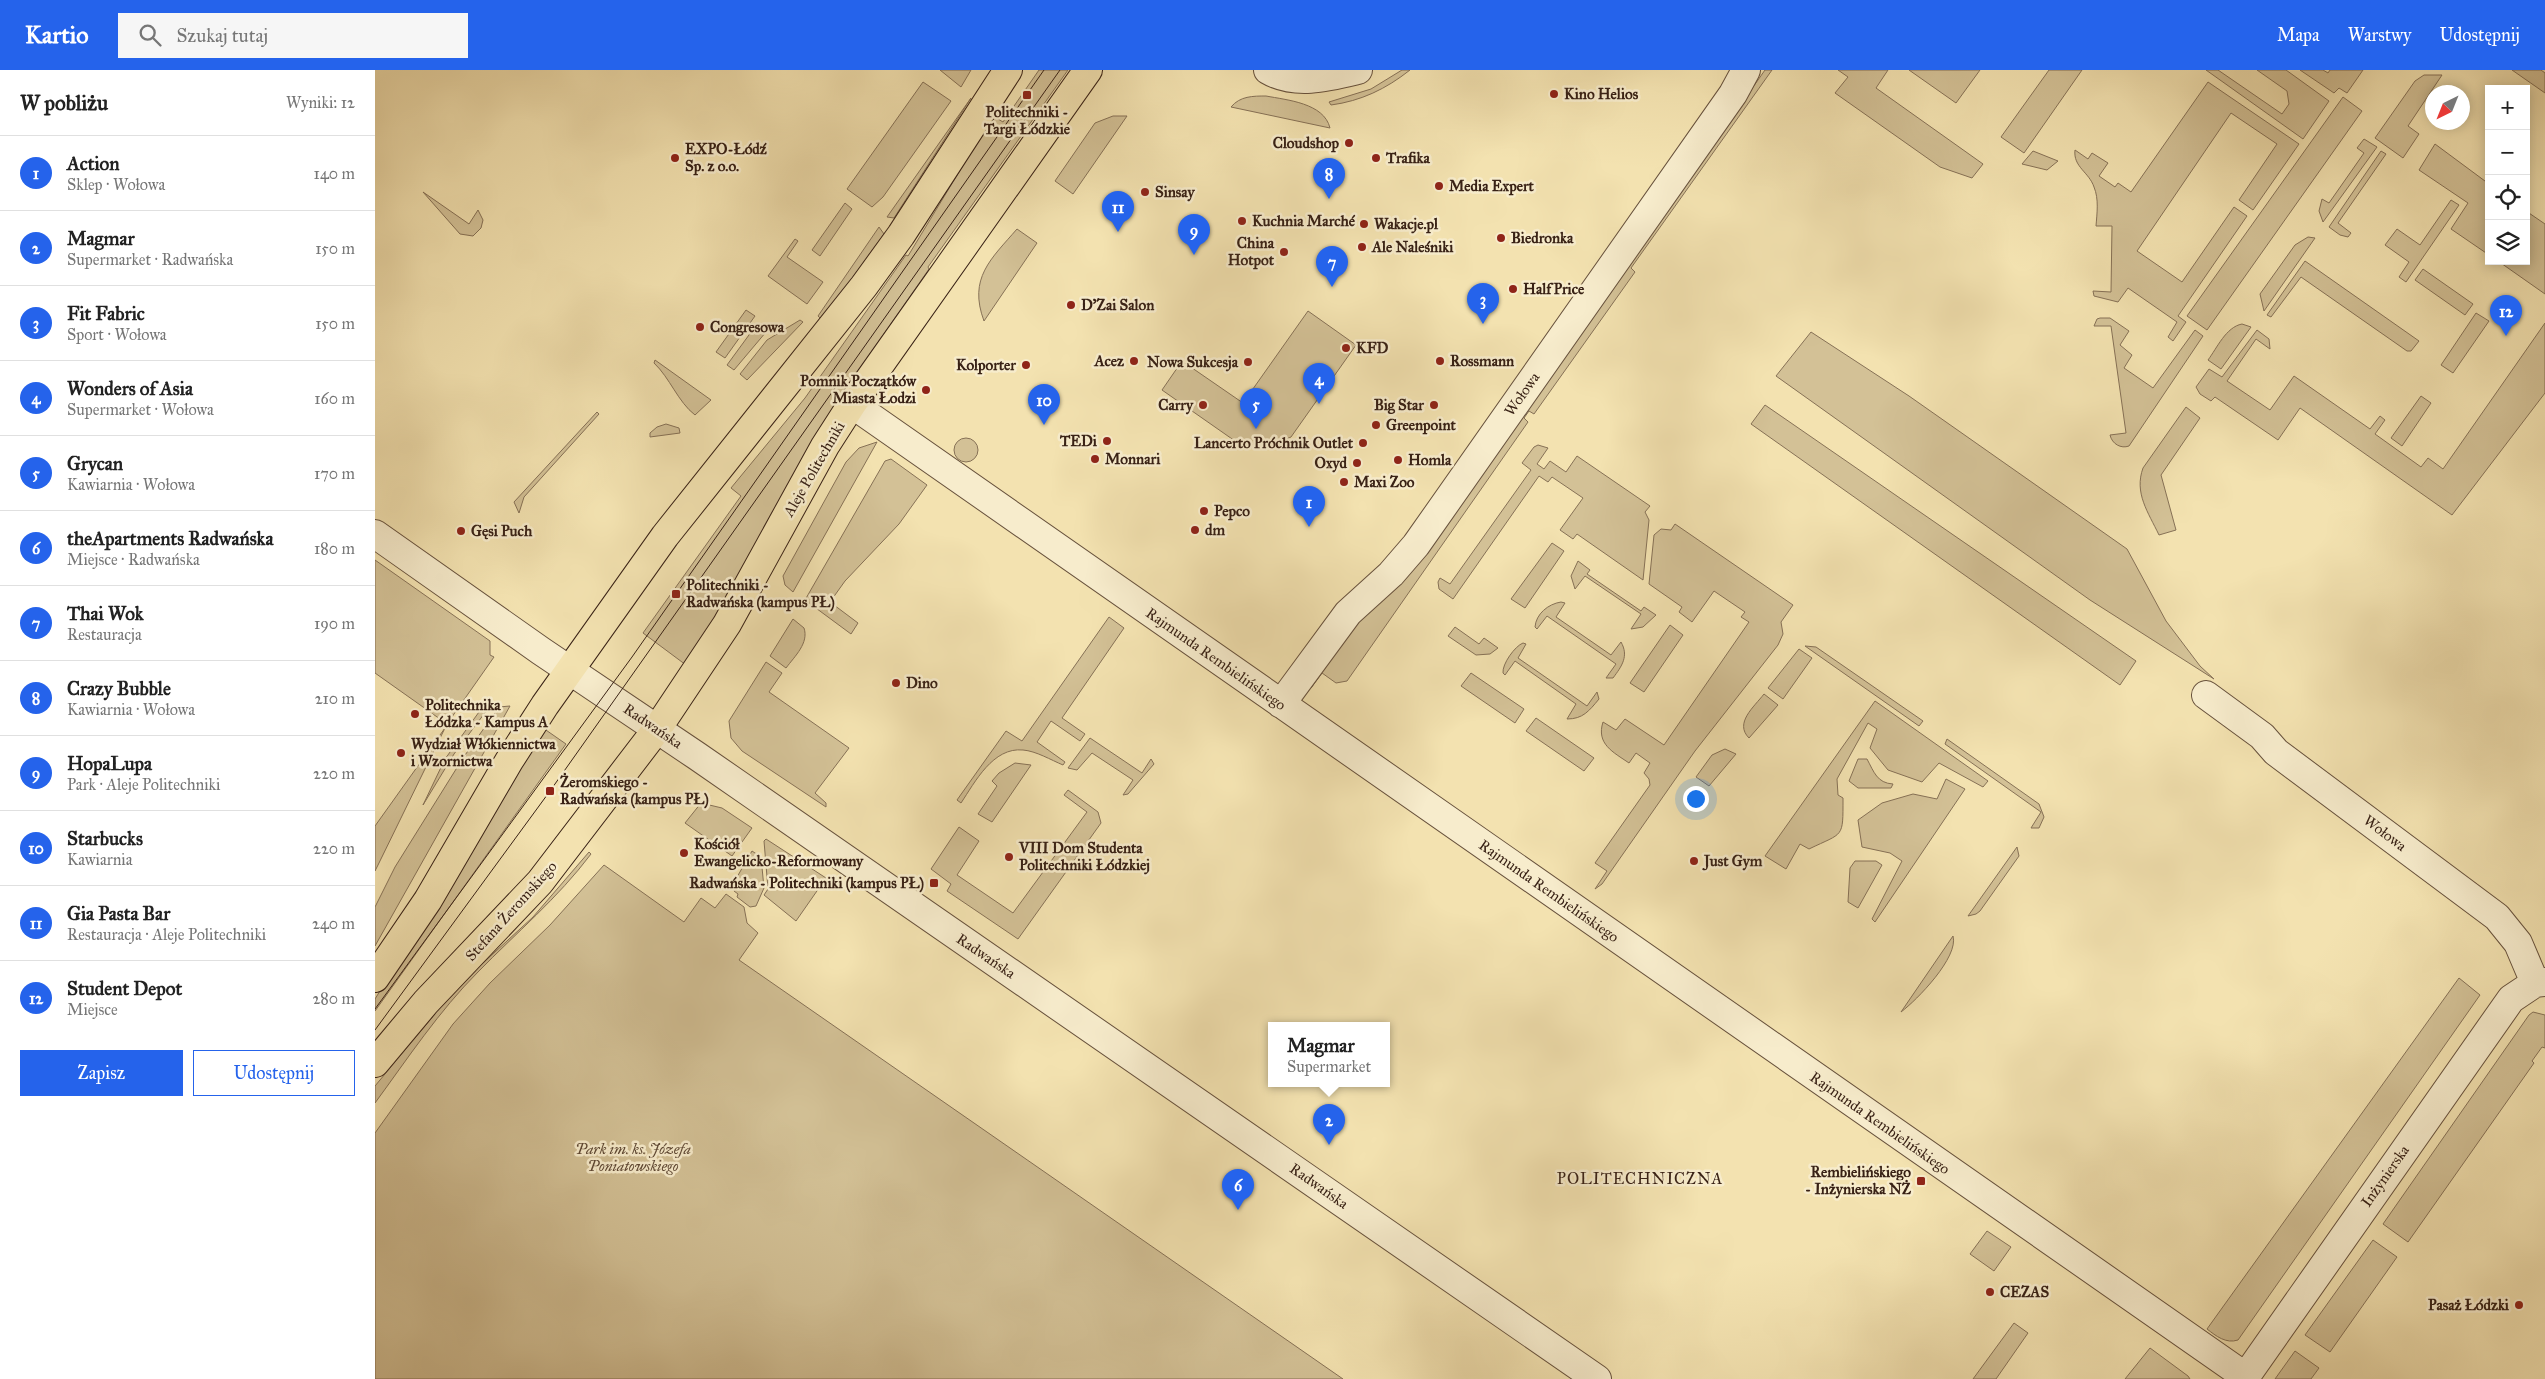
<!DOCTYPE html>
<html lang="pl">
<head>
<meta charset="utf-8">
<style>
	:root { --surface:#fff; --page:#f6f6f6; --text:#222; --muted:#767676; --line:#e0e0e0; --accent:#2563eb }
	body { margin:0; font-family:"IM FELL Great Primer",serif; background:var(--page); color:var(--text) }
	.controls { position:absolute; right:15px; top:15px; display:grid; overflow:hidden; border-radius:0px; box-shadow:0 2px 12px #0003 }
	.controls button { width:45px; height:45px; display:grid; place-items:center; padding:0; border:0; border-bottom:1px solid var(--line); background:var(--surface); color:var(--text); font:25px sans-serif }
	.compass { position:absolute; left:2050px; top:15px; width:45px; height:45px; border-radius:50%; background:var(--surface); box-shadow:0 2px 12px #0003; rotate:223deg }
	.you { position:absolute; left:1320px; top:728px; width:18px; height:18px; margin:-12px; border:4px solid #fff; border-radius:50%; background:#1a73e8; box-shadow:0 0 0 8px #1a73e833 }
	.badge { display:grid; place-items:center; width:32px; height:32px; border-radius:50%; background:var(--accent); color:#fff; font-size:16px; font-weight:700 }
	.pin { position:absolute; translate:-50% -41px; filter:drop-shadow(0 1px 2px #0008) }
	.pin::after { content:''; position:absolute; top:26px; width:18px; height:15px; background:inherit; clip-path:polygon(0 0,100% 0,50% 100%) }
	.popup { position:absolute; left:893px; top:952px; width:122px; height:65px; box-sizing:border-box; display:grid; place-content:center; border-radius:0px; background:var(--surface); filter:drop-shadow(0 1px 4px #0005); font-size:16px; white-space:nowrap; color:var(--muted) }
	.popup b { font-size:19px; color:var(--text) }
	.popup::after { content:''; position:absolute; left:50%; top:100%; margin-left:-10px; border:10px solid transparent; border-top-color:var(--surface) }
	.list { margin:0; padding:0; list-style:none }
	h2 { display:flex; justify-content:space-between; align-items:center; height:65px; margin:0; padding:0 20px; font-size:21px }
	h2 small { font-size:16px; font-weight:400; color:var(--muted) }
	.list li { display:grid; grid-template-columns:32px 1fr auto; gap:15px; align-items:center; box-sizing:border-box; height:75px; padding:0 20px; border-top:1px solid var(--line) }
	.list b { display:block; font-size:19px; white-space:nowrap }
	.list p { margin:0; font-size:16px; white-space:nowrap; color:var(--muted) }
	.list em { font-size:16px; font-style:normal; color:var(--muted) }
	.actions { display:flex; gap:10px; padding:15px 20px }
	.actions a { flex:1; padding:11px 0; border:1px solid var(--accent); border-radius:0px; text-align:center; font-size:18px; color:var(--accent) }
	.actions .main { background:var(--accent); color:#fff }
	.icon { flex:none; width:28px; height:28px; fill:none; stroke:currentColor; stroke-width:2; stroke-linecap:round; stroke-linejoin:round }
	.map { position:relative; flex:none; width:2170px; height:1309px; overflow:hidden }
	header { display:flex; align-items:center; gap:30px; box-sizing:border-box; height:70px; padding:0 25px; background:var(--accent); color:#fff }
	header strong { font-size:24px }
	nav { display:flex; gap:28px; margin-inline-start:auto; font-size:18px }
	.search { width:350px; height:45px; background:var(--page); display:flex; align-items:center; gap:12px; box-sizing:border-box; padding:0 18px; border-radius:0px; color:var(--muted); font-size:19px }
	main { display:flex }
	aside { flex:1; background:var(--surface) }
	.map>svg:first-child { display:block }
</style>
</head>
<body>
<header>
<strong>Kartio</strong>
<div class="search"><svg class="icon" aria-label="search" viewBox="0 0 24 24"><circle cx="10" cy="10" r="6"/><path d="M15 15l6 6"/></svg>Szukaj tutaj</div>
<nav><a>Mapa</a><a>Warstwy</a><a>Udostępnij</a></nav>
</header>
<main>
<aside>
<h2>W pobliżu<small>Wyniki: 12</small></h2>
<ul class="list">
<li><span class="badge">1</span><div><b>Action</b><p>Sklep · Wołowa</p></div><em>140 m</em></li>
<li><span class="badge">2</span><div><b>Magmar</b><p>Supermarket · Radwańska</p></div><em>150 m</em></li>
<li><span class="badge">3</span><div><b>Fit Fabric</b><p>Sport · Wołowa</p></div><em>150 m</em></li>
<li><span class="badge">4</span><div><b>Wonders of Asia</b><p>Supermarket · Wołowa</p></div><em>160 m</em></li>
<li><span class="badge">5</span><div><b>Grycan</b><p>Kawiarnia · Wołowa</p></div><em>170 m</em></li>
<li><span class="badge">6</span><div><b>theApartments Radwańska</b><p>Miejsce · Radwańska</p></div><em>180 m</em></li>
<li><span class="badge">7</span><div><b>Thai Wok</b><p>Restauracja</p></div><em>190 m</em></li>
<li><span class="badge">8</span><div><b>Crazy Bubble</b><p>Kawiarnia · Wołowa</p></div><em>210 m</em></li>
<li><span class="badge">9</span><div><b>HopaLupa</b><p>Park · Aleje Politechniki</p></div><em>220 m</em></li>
<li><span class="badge">10</span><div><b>Starbucks</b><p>Kawiarnia</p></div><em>220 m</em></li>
<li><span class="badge">11</span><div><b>Gia Pasta Bar</b><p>Restauracja · Aleje Politechniki</p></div><em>240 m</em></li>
<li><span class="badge">12</span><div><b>Student Depot</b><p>Miejsce</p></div><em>280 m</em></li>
</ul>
<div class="actions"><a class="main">Zapisz</a><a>Udostępnij</a></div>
</aside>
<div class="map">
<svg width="2170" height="1309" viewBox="0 0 2170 1309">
	<rect width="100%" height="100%" fill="#f3e2b0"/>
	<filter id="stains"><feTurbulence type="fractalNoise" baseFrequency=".004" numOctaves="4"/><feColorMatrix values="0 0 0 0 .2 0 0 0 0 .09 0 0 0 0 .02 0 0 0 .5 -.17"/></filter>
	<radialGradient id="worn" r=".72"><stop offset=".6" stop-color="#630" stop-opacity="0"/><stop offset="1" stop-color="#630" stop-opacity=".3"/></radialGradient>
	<path fill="#d3c196" stroke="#867156" d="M565 0H596L586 17Z
		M664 0H693L553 197 554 199 467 324 345 541 311 595 268 563 366 426 356 418 430 328 531 185 533 186 618 46 628 52Z
		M1027 0H1035C1011 19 986 31 956 35L954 32 996 19Z
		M1390 0H1397L1256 198 1260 202 1159 344 1154 341 1149 348 1153 352 972 611 961 613 947 603 936 618 969 567 1051 482Z
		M1463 0H1513L1501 18 1608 94 1597 108 1565 97 1460 23 1473 7Z
		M1534 0H1605L1581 33Z
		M1674 0H1707L1649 83 1626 67Z
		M1831 0H1843L1907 44 1914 34 1912 21 1882 0H1911L1954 31 1928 69Z
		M1925 0H1948L1953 3 1955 0H1988L1972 23 1964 18 1959 23Z
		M2137 0H2166L2170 3V23Z
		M2049 5H2067L2033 56 2044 64 2028 88 2000 68 2040 11Z
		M548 12 576 31 508 127 497 137 472 119Z
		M1833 12 1924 74 1878 140 1864 130 1902 74 1856 43 1762 181 1807 212 1859 137 1872 146 1803 246 1811 252 1798 271 1793 267 1802 252 1753 218 1743 232 1719 226 1718 221 1736 222 1737 156H1721C1722 143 1724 129 1719 117 1714 102 1698 97 1700 80L1713 89 1717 83 1733 93 1724 106 1740 117 1743 113 1756 122Z
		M891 26C912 30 949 33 955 58L856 37C865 26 878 26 891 26Z
		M1968 27 1987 41 1832 260 1812 246Z
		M596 28 519 148 512 147Z
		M738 46H752L698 124 680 111 720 53Z
		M1989 69 2002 77 1948 152 1944 141 1947 129 1954 133 1989 83 1982 78Z
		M2060 74 2114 114V185L2076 159 2093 133 2044 100Z
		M1658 81 1683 91 1672 100 1647 94Z
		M2006 81 2011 84 1963 153 1976 163 1973 167 1965 165 1954 157Z
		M48 122 94 154 103 140 108 150 106 158 98 166 85 164Z
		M2076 130 2084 135 2031 212 2024 207 2034 192 2010 175 2022 159 2045 175Z
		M470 133 477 139 445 186 437 180Z
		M2151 141 2170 154V224L2123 191H2151Z
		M504 157 509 164 461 231 445 248 443 246Z
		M642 159 662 173 609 251C593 208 616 189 642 159Z
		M1933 167 1940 168 1889 241 1885 224 1920 175Z
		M420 169 423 171 412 187 448 212 432 234 393 206Z
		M1930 191 2044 271 2036 281H2032L1926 207 1896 247 1892 245Z
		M2048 199 2098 234 2090 245 2040 210Z
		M371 240 380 246 350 288 341 282Z
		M933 241 981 275 916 367 893 377 870 378 787 320 807 291 868 333Z
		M2101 243 2114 251 2078 303 2066 295Z
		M1725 248H1735L1754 261 1745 275 1757 285 1749 298 1778 318 1820 260 1828 266 1754 376C1746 379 1737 374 1735 365L1751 363 1736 256H1719L1722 249Z
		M425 250 428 252 372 310 365 304 392 270Z
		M2170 253V323L2077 445 1925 338 1903 370 1840 327 1836 331 1825 324 1821 317 1834 299 1847 307 1882 260 1894 269 1895 279 1881 269 1852 311 1895 340 1919 306 1995 359 2005 346 2010 350 2000 364 2046 397 2053 388 2068 399Z
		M382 254 391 262 359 300 352 295Z
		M1867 254 1876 257 1846 299 1833 290C1842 278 1851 257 1867 254Z
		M1436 262 1534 326 1752 479 1791 551 1825 596 1839 609 1715 530 1401 306Z
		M280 290 336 330 320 345C303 332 295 308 279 293Z
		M2046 326 2056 333 2027 376 2016 368Z
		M1390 335 1761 591 1745 615 1376 354Z
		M1811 337 1825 348 1786 405 1801 460 1784 465C1773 442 1759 423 1768 398Z
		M222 342 224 344 149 427 144 443 139 432Z
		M291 354 304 358 305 363 275 367V363L282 357Z
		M579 380a12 12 0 1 1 24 0a12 12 0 1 1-24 0Z
		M502 372 418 522 410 515 408 506 471 392 484 378Z
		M1163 375 1173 378 1162 394 1169 399 1175 391 1191 402 1202 386 1275 436 1270 442 1274 450 1268 510 1202 464 1198 469 1185 460 1208 428 1177 407 1173 412 1164 406 1078 529 1064 519 1063 512 1065 508 1075 514 1156 400 1147 393 1159 377Z
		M516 389 552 415 524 454 470 511 455 532 483 553 476 564 430 530 510 391Z
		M1300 454 1418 535 1406 552 1408 564 1403 575 1320 681 1227 814 1220 819 1232 801 1220 793 1275 715 1274 709 1269 703 1275 693 1261 683 1254 693C1238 682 1221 674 1228 652L1241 660 1250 649 1289 675 1374 552 1366 547 1370 542 1339 521 1317 552 1304 542 1307 537 1274 514 1279 465 1286 459 1296 460Z
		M1177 473 1189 481 1150 538 1136 529Z
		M0 490 115 571V585L119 587 72 654 0 603Z
		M1203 491 1215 500 1212 504 1266 541 1269 537 1281 545 1268 557 1256 559 1266 544 1210 506 1200 519 1196 506Z
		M1186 532 1190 533 1181 547 1236 585 1246 572C1254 586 1247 596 1238 608H1231L1241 594 1172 546 1162 559 1160 557C1161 544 1173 534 1186 532Z
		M734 547 749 558 687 648 710 664 705 671 676 651 662 672 690 692 688 695C676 690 661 681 648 680 618 677 600 712 586 733L582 730 631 661 647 671Z
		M418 549 429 558C434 573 420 586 411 598L395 586Z
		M1295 555 1308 565 1269 622 1255 613Z
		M1080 557 1104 574 1109 568 1123 578 1115 584 1101 585 1073 566Z
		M1148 573 1151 574 1143 588 1212 636 1222 622 1224 629C1214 641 1208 649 1192 649L1201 634 1140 591 1130 605 1128 603C1127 594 1140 576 1148 573Z
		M1430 576 1441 577 1548 651 1544 656Z
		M1424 579 1437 588 1408 629 1393 618Z
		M391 592 407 603 394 622 474 678 440 723 451 733V737L367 681 356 668 354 651Z
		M1096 603 1149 639 1140 653 1086 616Z
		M1389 624 1403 635 1374 668C1359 653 1379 637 1389 624Z
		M1500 631 1613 711 1608 717 1564 693 1547 712 1513 700 1495 678 1502 659 1493 653 1462 709 1463 725 1468 728C1468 769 1469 762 1434 779L1425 774 1411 799 1390 786Z
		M135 636 0 876V837L20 797 88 688 124 637Z
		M112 640 79 684 48 735 70 689 104 642Z
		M1161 648 1219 688 1209 701 1151 661Z
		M70 658 3 795 0 801V756Z
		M168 658 191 674 0 941V929Z
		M715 668 767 703 776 689 779 694 753 724 748 725 758 710 717 683 702 700 693 698Z
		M1572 669 1664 734 1669 747 1664 758H1656L1666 742 1570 674Z
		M1350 679 1361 684 1334 716 1321 707 1337 685Z
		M1483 689H1492C1499 702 1502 713 1518 714L1516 718H1483L1474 711Z
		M640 693 656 695 617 752 603 744 622 716 617 711 624 703Z
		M1571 709 1590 719 1500 852 1497 849 1527 791 1515 783 1487 777 1483 750 1507 733 1538 724 1562 729Z
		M693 720 723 742 726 753 643 869 572 821 576 814 556 799 584 757 604 771 582 805 638 843 712 742 689 725Z
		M326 733 347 738 377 758 357 786 310 753Z
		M391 769 451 808 421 851 389 825 393 819 389 771Z
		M1642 777 1644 786 1605 841 1601 844 1593 846Z
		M377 781 386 787 389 818 381 836 375 837 362 827 363 824 359 821 361 816 358 814Z
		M214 782 216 784C183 828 141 863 103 902 64 941 33 988 0 1033V1016L60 944 59 943 95 905 158 847Z
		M1480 791H1501L1507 795 1483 838 1473 832 1475 798Z
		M229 795 309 852 326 828 340 838 351 824 369 837 372 853 383 863 364 890 968 1309H0V1063L78 954 115 913 175 855Z
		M1578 866C1584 887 1542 930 1526 942Z
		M2084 908 2105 925 1863 1270C1851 1274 1841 1266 1832 1259Z
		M2158 942 2170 945V978L2167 977 2157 991 2159 993 2033 1172 2008 1154 2154 945Z
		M1612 1161 1636 1177 1619 1201 1595 1184Z
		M1998 1170 2022 1187 1955 1282 1930 1265Z
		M1639 1253 1653 1263 1621 1309H1598Z
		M1775 1278 1813 1306 1815 1309H1750Z
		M1920 1281 1944 1298 1936 1309H1900Z"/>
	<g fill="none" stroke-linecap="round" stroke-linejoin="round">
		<g stroke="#67513c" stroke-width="30">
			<path id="minor" d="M893 0C920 16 954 7 983 0
				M477 334 1871 1307
				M0 464 166 581 322 686 1222 1309
				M1831 625 1887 666 1901 682 2122 847 2143 873 2160 913
				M906 634 973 543 1016 504 1041 475 1358 24 1371 0
				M1869 1309 2136 929 2160 913 2170 912"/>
		</g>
		<g stroke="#382115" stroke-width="30">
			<path id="major" d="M0 908 53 830 134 691 170 635 290 466 489 216 526 165 633 0
				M0 993 51 932 165 812 282 659 352 554 450 376 477 334 713 0"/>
		</g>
		<use href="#minor" stroke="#f7eccc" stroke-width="28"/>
		<use href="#major" stroke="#f3e2b0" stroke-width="28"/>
		<path stroke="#382115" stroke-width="1" d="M0 939 257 587 669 0
			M0 960 175 721 685 0"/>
	</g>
	<g fill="#8f2418" stroke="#f7eccc" stroke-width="2">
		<circle cx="1179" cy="24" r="5"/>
		<rect x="647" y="20" width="10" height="10" rx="2.5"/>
		<circle cx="974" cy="73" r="5"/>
		<circle cx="300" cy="88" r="5"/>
		<circle cx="1001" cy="88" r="5"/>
		<circle cx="1064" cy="116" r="5"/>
		<circle cx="770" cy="122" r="5"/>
		<circle cx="867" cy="151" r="5"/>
		<circle cx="989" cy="154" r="5"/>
		<circle cx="1126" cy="168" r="5"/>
		<circle cx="987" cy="177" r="5"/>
		<circle cx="909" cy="182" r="5"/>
		<circle cx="1138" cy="219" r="5"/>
		<circle cx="696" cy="235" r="5"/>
		<circle cx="325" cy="257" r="5"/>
		<circle cx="971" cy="278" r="5"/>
		<circle cx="759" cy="291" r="5"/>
		<circle cx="1065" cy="291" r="5"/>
		<circle cx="873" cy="292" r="5"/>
		<circle cx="651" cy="295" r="5"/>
		<circle cx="551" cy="320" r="5"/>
		<circle cx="828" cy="335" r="5"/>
		<circle cx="1059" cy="335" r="5"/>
		<circle cx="1001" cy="355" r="5"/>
		<circle cx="732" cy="371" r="5"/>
		<circle cx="988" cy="373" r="5"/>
		<circle cx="720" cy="389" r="5"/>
		<circle cx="1023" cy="390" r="5"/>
		<circle cx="982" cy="393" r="5"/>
		<circle cx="969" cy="412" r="5"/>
		<circle cx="829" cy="441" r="5"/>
		<circle cx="820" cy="460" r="5"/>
		<circle cx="86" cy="461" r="5"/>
		<rect x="296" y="519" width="10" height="10" rx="2.5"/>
		<circle cx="521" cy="613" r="5"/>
		<circle cx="40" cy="644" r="5"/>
		<circle cx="26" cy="683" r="5"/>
		<rect x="170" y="716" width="10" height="10" rx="2.5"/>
		<circle cx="309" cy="783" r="5"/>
		<circle cx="634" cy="787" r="5"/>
		<circle cx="1319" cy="791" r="5"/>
		<rect x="554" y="808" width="10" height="10" rx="2.5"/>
		<rect x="1541" y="1106" width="10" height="10" rx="2.5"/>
		<circle cx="1615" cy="1222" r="5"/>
		<circle cx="2144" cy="1235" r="5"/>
	</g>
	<g text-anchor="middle" stroke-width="5" stroke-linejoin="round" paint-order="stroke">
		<g font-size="15" font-weight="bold" fill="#382115" stroke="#f7eccc" text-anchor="start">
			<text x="1189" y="29">Kino Helios</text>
			<text x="652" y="47" text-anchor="middle">Politechniki -<tspan x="652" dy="17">Targi Łódzkie</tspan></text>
			<text x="964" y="78" text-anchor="end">Cloudshop</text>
			<text x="310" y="84">EXPO-Łódź<tspan x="310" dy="17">Sp. z o.o.</tspan></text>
			<text x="1011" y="93">Trafika</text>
			<text x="1074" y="121">Media Expert</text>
			<text x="780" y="127">Sinsay</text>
			<text x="877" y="156">Kuchnia Marché</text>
			<text x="999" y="159">Wakacje.pl</text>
			<text x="1136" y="173">Biedronka</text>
			<text x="899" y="178" text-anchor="end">China<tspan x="899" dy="17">Hotpot</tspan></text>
			<text x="997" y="182">Ale Naleśniki</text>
			<text x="1148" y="224">HalfPrice</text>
			<text x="706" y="240">D’Zai Salon</text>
			<text x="335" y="262">Congresowa</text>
			<text x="981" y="283">KFD</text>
			<text x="749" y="296" text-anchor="end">Acez</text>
			<text x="1075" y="296">Rossmann</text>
			<text x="863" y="297" text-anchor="end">Nowa Sukcesja</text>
			<text x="641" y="300" text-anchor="end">Kolporter</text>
			<text x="541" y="316" text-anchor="end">Pomnik Początków<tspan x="541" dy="17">Miasta Łodzi</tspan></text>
			<text x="818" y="340" text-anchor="end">Carry</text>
			<text x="1049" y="340" text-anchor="end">Big Star</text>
			<text x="1011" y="360">Greenpoint</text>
			<text x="722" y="376" text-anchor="end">TEDi</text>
			<text x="978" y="378" text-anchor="end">Lancerto Próchnik Outlet</text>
			<text x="730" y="394">Monnari</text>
			<text x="1033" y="395">Homla</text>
			<text x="972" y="398" text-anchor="end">Oxyd</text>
			<text x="979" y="417">Maxi Zoo</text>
			<text x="839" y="446">Pepco</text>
			<text x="830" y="465">dm</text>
			<text x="96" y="466">Gęsi Puch</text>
			<text x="311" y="520">Politechniki -<tspan x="311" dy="17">Radwańska (kampus PŁ)</tspan></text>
			<text x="531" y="618">Dino</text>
			<text x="50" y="640">Politechnika<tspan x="50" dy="17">Łódzka - Kampus A</tspan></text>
			<text x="36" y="679">Wydział Włókiennictwa<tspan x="36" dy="17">i Wzornictwa</tspan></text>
			<text x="185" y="717">Żeromskiego -<tspan x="185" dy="17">Radwańska (kampus PŁ)</tspan></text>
			<text x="319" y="779">Kościół<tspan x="319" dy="17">Ewangelicko-Reformowany</tspan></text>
			<text x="644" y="783">VIII Dom Studenta<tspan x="644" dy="17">Politechniki Łódzkiej</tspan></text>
			<text x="1329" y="796">Just Gym</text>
			<text x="549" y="818" text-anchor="end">Radwańska - Politechniki (kampus PŁ)</text>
			<text x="1536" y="1107" text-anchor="end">Rembielińskiego<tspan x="1536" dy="17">- Inżynierska NŻ</tspan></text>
			<text x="1625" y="1227">CEZAS</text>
			<text x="2134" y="1240" text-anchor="end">Pasaż Łódzki</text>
		</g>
		<g font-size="15" fill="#382115" stroke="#f7eccc">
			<text transform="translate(1147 324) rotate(-55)" y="5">Wołowa</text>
			<text transform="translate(439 399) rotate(-60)" y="5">Aleje Politechniki</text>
			<text transform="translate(841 589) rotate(35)" y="5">Rajmunda Rembielińskiego</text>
			<text transform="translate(278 656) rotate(34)" y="5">Radwańska</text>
			<text transform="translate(2010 763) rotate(37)" y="5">Wołowa</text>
			<text transform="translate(1174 821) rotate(35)" y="5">Rajmunda Rembielińskiego</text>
			<text transform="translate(136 841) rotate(-48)" y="5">Stefana Żeromskiego</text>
			<text transform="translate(611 886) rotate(34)" y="5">Radwańska</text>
			<text transform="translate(1505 1053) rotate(35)" y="5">Rajmunda Rembielińskiego</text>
			<text transform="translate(2010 1106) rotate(-55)" y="5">Inżynierska</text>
			<text transform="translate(944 1116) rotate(35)" y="5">Radwańska</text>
		</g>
		<g font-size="15" font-style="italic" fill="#5f4935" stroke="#f7eccc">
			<text x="258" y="1084">Park im. ks. Józefa<tspan x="258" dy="17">Poniatowskiego</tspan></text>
		</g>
		<g font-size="16" letter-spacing="1" fill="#382115" stroke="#f7eccc">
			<text x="1265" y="1114">POLITECHNICZNA</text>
		</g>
	</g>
	<rect width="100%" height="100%" filter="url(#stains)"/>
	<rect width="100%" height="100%" fill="url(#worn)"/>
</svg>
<div class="controls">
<button>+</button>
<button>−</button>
<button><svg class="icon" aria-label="locate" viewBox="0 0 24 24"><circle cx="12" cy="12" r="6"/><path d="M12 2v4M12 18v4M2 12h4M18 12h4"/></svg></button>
<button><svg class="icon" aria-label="layers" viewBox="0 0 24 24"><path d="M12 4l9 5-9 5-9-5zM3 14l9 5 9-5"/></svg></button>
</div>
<svg class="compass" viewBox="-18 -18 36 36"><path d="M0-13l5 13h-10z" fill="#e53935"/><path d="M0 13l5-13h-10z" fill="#767676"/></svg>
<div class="you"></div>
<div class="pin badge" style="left:934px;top:457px">1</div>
<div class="pin badge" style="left:954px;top:1075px">2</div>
<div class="popup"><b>Magmar</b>Supermarket</div>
<div class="pin badge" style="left:1108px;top:254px">3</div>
<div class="pin badge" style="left:944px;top:334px">4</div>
<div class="pin badge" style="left:881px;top:359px">5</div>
<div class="pin badge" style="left:863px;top:1140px">6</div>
<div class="pin badge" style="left:957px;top:217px">7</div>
<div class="pin badge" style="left:954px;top:129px">8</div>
<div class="pin badge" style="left:819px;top:185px">9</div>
<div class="pin badge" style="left:669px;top:355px">10</div>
<div class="pin badge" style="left:743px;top:162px">11</div>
<div class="pin badge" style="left:2131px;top:266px">12</div>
</div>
</main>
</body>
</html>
